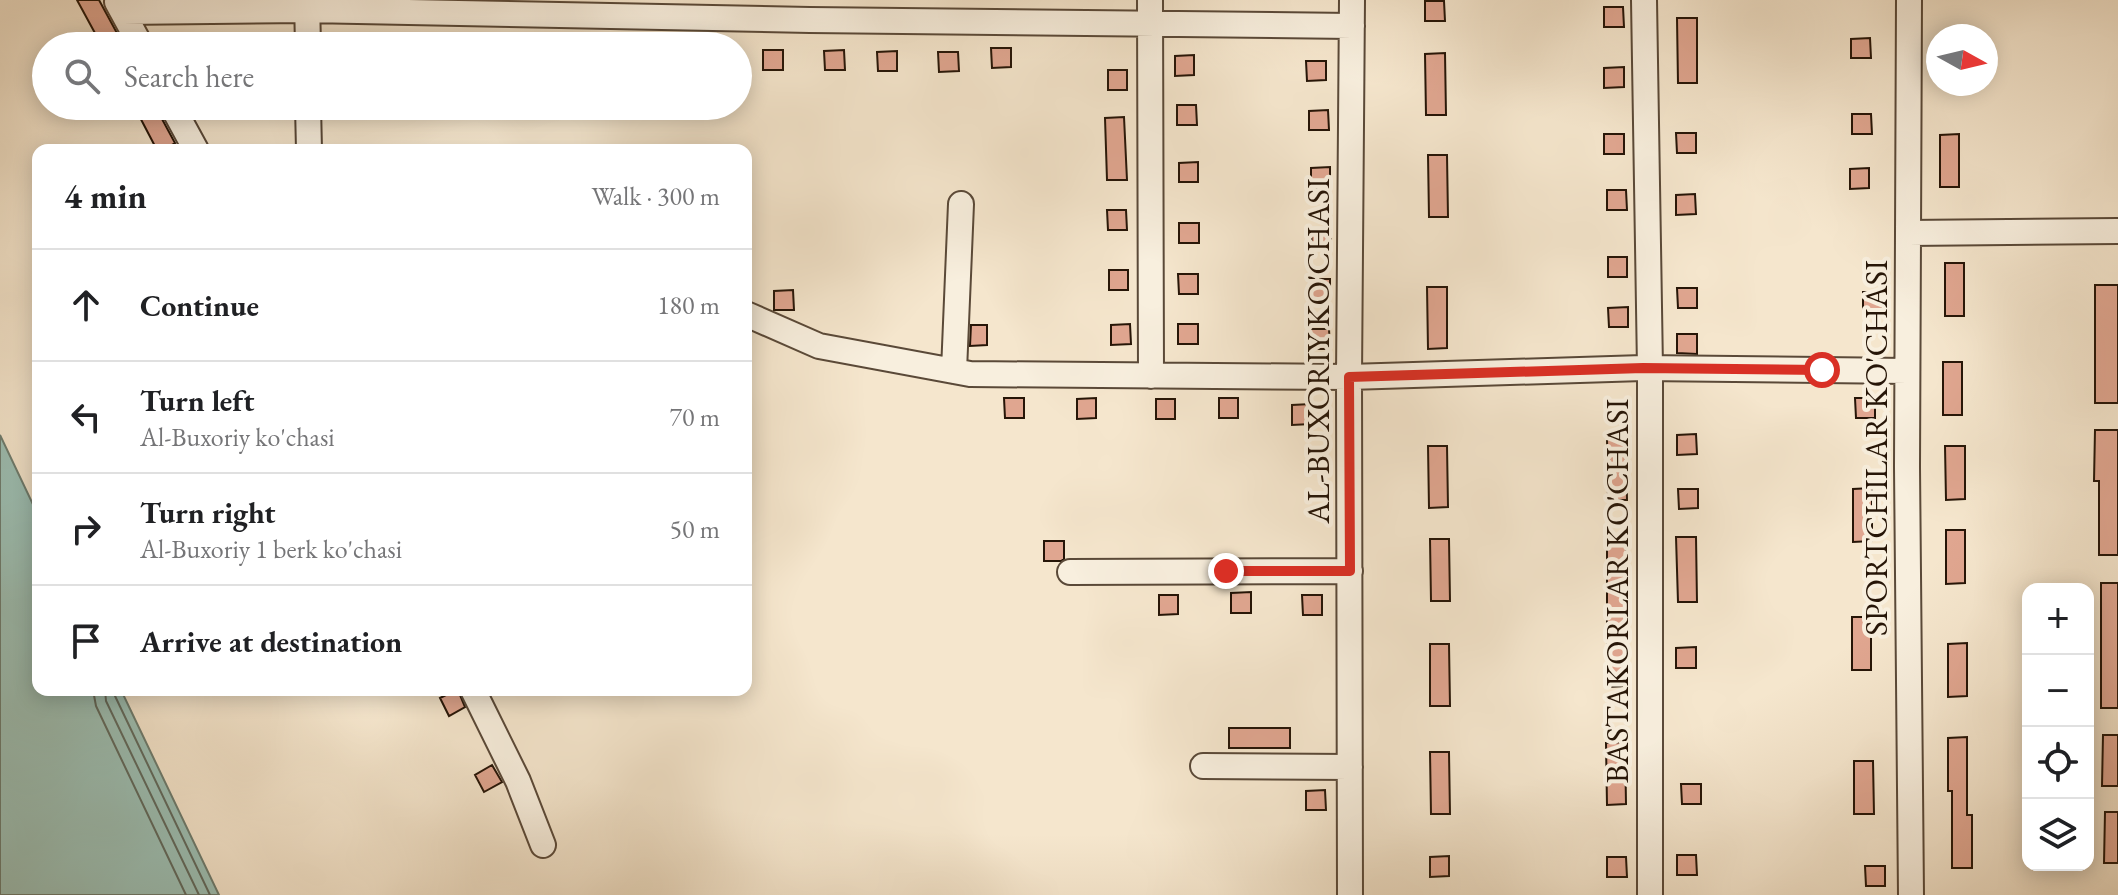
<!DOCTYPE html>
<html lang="en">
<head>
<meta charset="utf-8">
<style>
	:root { --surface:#fff; --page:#f2f2f2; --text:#202124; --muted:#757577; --line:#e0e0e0 }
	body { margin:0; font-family:"EB Garamond",serif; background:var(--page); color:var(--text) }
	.controls { position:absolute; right:24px; bottom:24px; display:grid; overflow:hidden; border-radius:16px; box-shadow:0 4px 20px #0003 }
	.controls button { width:72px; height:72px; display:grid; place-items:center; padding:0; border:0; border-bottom:2px solid var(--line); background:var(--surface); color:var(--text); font:40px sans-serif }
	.compass { position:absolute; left:1926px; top:24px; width:72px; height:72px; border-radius:50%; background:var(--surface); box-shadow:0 4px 20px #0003; rotate:98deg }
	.stop { position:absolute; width:24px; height:24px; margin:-18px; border:6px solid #d93025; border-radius:50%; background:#fff }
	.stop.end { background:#d93025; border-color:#fff; box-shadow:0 2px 8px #0008 }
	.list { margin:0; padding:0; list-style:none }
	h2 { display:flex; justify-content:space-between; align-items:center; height:104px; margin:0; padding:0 32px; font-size:34px }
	h2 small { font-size:26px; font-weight:400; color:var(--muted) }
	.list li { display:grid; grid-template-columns:52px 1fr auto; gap:24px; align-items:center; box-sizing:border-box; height:112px; padding:0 32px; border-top:2px solid var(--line) }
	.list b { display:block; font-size:30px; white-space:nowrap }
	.list p { margin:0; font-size:26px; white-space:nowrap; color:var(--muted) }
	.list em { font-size:26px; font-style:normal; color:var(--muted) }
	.icon { flex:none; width:44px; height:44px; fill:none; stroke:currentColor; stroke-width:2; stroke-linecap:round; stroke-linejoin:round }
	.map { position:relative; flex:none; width:2118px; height:895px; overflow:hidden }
	.search { position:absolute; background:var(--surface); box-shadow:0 4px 20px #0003; left:32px; top:32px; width:720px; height:88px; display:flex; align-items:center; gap:20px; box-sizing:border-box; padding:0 28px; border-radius:44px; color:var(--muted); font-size:30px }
	.panel { position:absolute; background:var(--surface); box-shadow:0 4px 20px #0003; left:32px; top:144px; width:720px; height:552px; border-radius:16px }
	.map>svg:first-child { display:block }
</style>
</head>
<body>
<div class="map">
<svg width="2118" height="895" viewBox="0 0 2118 895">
	<rect width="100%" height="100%" fill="#f5e6cd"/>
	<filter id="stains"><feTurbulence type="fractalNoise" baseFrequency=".0025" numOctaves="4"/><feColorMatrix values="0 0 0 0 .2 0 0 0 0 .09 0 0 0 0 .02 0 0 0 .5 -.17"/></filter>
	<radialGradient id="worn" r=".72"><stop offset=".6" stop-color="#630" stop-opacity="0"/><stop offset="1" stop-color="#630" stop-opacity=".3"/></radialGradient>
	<path fill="#9cc0b5" stroke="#6d7c6f" stroke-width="2" d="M0 435 38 515V690H121L219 895H0Z"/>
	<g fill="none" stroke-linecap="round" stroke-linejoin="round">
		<path stroke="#616a5e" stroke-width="2" d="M93 690 96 706 186 895
			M105 690 106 701 199 895
			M115 690V696L210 895"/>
	</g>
	<path fill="#e0a690" stroke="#261507" stroke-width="2" d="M77 0H99L124 46H102Z
		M1425 1H1444L1445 21H1425Z
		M1604 7H1623L1624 27H1604Z
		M1677 18H1697V83H1678Z
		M1870 38 1871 58H1851V39Z
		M991 48H1011V67L992 68Z
		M763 50H783V70H763Z
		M844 50 845 70H825L824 51Z
		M897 51V71H878L877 52Z
		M938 52H958L959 71 939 72Z
		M1445 53 1446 115H1426L1425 54Z
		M1194 55V75L1175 76V56Z
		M1306 61H1326V80L1307 81Z
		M1624 67V87L1604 88V68Z
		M1108 70H1127V90H1108Z
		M1177 105H1196L1197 125H1177Z
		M134 106H155L175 143 163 150H157Z
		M1328 110 1329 130H1309V111Z
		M1852 114H1871L1872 134H1852Z
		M1124 117 1127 180H1107L1105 118Z
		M1676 133H1696V153H1677Z
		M1604 134H1624V154H1604Z
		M1959 134V187H1940V135Z
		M1428 155H1447L1448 217H1429Z
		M1198 162V182H1179V163Z
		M1330 167V187L1311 188V168Z
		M1869 168V188L1850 189V169Z
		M1607 190H1626L1627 210H1607Z
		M1695 194 1696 214 1676 215V195Z
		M1107 210H1126L1127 230H1108Z
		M1179 223H1199V243H1179Z
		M1311 228H1331V248H1312Z
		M1608 257H1627V277H1608Z
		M1945 263H1964V316H1945Z
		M1109 270H1128V290H1109Z
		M1178 274H1198V294H1179Z
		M1310 279H1330V299H1311Z
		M2095 285H2118V403H2095Z
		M1427 287H1447V348L1428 349Z
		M1677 288H1697V308H1678Z
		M793 290 794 310H774V291Z
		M1863 292H1882L1883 312H1863Z
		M1628 307V327H1609L1608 308Z
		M1130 324 1131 344 1111 345V325Z
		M1178 324H1198V344H1178Z
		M971 325H987V345L970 346Z
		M1310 329H1329L1330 349H1310Z
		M1677 334H1697V354L1677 353Z
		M1943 362H1962V415H1943Z
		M1004 398H1024V418H1005Z
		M1096 398V418L1077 419V399Z
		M1219 398H1238V418H1219Z
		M1855 398H1875V418H1856Z
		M1156 399H1175V419H1156Z
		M1311 404V424L1292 425V405Z
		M2095 430H2118V555H2099V481H2094Z
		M1696 434 1697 454 1677 455V435Z
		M1607 438H1626L1627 500H1608Z
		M1428 446H1447L1448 507 1429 508Z
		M1945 446H1965V499L1946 500Z
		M1872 488V541L1853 542V489Z
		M1678 489H1698V508L1679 509Z
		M1946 530H1965V583L1946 584Z
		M1676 537H1696L1697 602H1678Z
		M1430 539H1449L1450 601H1431Z
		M1607 540H1626V686L1607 687Z
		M1044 541H1064V559L1061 561H1044Z
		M2101 583H2118V708H2101Z
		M1251 592V613H1231V593Z
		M1159 595H1178V614L1159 615Z
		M1302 595H1322V615H1303Z
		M1852 617H1871V670H1852Z
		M1967 643V696L1948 697V644Z
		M1430 644H1449L1450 706H1430Z
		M1696 647V668H1676V648Z
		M456 690H458L465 707 449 716 440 698Z
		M1229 728H1290V748H1229Z
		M2103 735H2118V786H2102Z
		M1967 737V815H1972V868H1952V791H1948V738Z
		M1625 742 1626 804 1607 805 1606 743Z
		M1430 752H1449L1450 814H1431Z
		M1854 761H1873L1874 814H1854Z
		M492 765 502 782 484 792 475 775Z
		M1681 784H1701V804H1682Z
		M1325 790 1326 810H1306V791Z
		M2105 812H2118V863H2104Z
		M1677 855H1696L1697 875H1677Z
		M1449 856V876L1430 877V857Z
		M1607 857H1626L1627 877H1607Z
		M1865 866H1885V886H1866Z"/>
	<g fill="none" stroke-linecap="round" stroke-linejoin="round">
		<g stroke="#5a4938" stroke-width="28">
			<path id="minor" d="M307 0 308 46
				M1150 0 1151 376
				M1644 0 1650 368V895
				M1909 0 1907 467 1911 895
				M117 2 141 46
				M123 12 307 10 810 20 1352 26
				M172 106 196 150
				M308 106 309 150
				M1908 233 2118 231
				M746 314 819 346 970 374 1349 377 1643 368 1907 371
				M954 371 961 204
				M1070 572 1350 571
				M473 690 518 781 543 845
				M1203 766 1350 767
				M1350 895 1349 377 1352 0"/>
		</g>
		<use href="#minor" stroke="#f8efde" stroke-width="24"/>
	</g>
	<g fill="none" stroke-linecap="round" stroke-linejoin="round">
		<path stroke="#d93025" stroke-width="10" d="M1226 571H1350L1349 377 1643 368 1822 370"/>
	</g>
	<g text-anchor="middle" stroke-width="8" stroke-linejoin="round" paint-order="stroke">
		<g font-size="32" fill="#261507" stroke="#f8efde">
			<text transform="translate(1318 351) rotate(-90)" y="11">AL-BUXORIY KO'CHASI</text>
			<text transform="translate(1876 448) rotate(-90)" y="11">SPORTCHILAR KO'CHASI</text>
			<text transform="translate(1617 591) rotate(-90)" y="11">BASTAKORLAR KO'CHASI</text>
		</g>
	</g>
	<rect width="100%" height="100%" filter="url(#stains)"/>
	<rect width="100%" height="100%" fill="url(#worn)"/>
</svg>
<div class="controls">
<button>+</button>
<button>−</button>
<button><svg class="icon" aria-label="locate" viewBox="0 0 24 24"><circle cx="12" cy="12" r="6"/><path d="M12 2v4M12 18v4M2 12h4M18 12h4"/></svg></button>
<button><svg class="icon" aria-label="layers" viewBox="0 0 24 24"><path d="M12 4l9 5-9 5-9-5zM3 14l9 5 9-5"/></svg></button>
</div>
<svg class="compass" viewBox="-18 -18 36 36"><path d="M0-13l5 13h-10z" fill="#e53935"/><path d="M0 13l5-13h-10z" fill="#757577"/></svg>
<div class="stop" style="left:1822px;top:370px"></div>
<div class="stop end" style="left:1226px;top:571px"></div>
<div class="search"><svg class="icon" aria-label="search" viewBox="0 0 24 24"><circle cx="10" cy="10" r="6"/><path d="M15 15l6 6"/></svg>Search here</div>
<section class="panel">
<h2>4 min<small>Walk · 300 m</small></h2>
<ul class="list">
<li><svg class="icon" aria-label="ahead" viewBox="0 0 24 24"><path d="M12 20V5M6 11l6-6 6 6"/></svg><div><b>Continue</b></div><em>180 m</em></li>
<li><svg class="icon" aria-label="left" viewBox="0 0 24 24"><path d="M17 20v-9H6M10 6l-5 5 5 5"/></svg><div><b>Turn left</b><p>Al-Buxoriy ko'chasi</p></div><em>70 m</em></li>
<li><svg class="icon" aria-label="right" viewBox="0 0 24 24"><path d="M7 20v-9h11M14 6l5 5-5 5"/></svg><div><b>Turn right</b><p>Al-Buxoriy 1 berk ko'chasi</p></div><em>50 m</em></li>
<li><svg class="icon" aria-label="arrive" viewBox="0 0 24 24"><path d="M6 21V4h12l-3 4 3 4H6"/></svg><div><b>Arrive at destination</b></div></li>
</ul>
</section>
</div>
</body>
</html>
